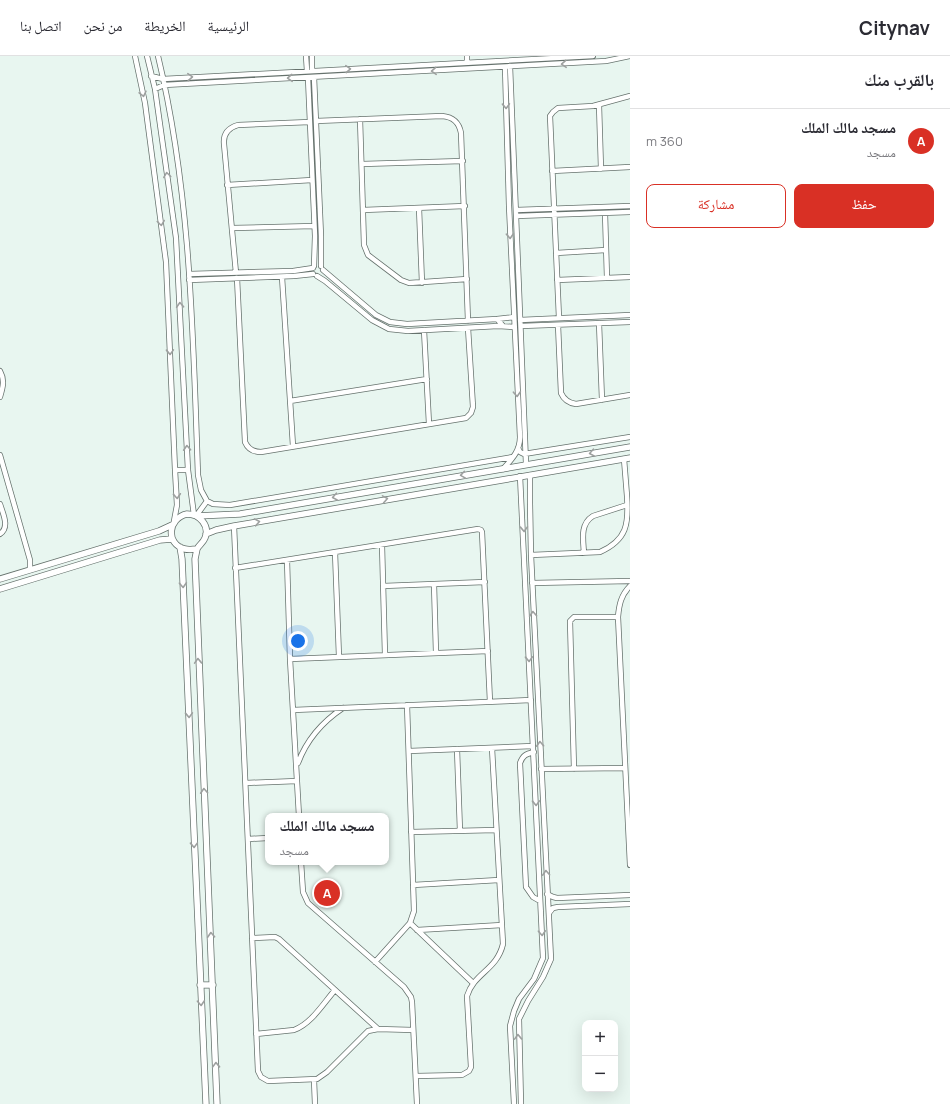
<!DOCTYPE html>
<html lang="ar">
<head>
<meta charset="utf-8">
<style>
	:root { --surface:#fff; --page:#f2f2f3; --text:#2b2b33; --muted:#7c7c81; --line:#e1e1e2; --accent:#d93025 }
	body { margin:0; font-family:Manrope,"Noto Naskh Arabic",sans-serif; background:var(--page); color:var(--text); direction:rtl }
	.controls { position:absolute; right:12px; bottom:12px; display:grid; overflow:hidden; border-radius:8px; box-shadow:0 4px 16px #0002 }
	.controls button { width:36px; height:36px; display:grid; place-items:center; padding:0; border:0; border-bottom:1px solid var(--line); background:var(--surface); color:var(--text); font:20px sans-serif }
	.you { position:absolute; left:298px; top:585px; width:14px; height:14px; margin:-10px; border:3px solid #fff; border-radius:50%; background:#1a73e8; box-shadow:0 0 0 6px #1a73e833 }
	.badge { display:grid; place-items:center; width:26px; height:26px; border-radius:50%; background:var(--accent); color:#fff; font-size:13px; font-weight:700 }
	.pin { position:absolute; translate:-50% -50%; border:2px solid #fff; box-shadow:0 1px 4px #0006 }
	.popup { position:absolute; left:265px; top:757px; width:124px; height:52px; box-sizing:border-box; display:grid; place-content:center; border-radius:8px; background:var(--surface); filter:drop-shadow(0 1px 3px #0005); font-size:13px; white-space:nowrap; color:var(--muted) }
	.popup b { font-size:15px; color:var(--text) }
	.popup::after { content:''; position:absolute; left:50%; top:100%; margin-left:-8px; border:8px solid transparent; border-top-color:var(--surface) }
	.list { margin:0; padding:0; list-style:none }
	h2 { display:flex; justify-content:space-between; align-items:center; height:52px; margin:0; padding:0 16px; font-size:17px }
	h2 small { font-size:13px; font-weight:400; color:var(--muted) }
	.list li { display:grid; grid-template-columns:26px 1fr auto; gap:12px; align-items:center; box-sizing:border-box; height:64px; padding:0 16px; border-top:1px solid var(--line) }
	.list b { display:block; font-size:15px; white-space:nowrap }
	.list p { margin:0; font-size:13px; white-space:nowrap; color:var(--muted) }
	.list em { font-size:13px; font-style:normal; color:var(--muted) }
	.actions { display:flex; gap:8px; padding:12px 16px }
	.actions a { flex:1; padding:9px 0; border:1px solid var(--accent); border-radius:8px; text-align:center; font-size:14px; color:var(--accent) }
	.actions .main { background:var(--accent); color:#fff }
	.map { position:relative; flex:none; width:630px; height:1048px; overflow:hidden; direction:ltr }
	header { display:flex; align-items:center; gap:24px; box-sizing:border-box; height:56px; padding:0 20px; background:var(--surface); border-bottom:1px solid var(--line) }
	header strong { font-size:19px }
	nav { display:flex; gap:22px; margin-inline-start:auto; font-size:14px }
	main { display:flex }
	aside { flex:1; background:var(--surface) }
	.map>svg:first-child { display:block }
</style>
</head>
<body>
<header>
<strong>Citynav</strong>
<nav><a>الرئيسية</a><a>الخريطة</a><a>من نحن</a><a>اتصل بنا</a></nav>
</header>
<main>
<aside>
<h2>بالقرب منك<small></small></h2>
<ul class="list">
<li><span class="badge">A</span><div><b>مسجد مالك الملك</b><p>مسجد</p></div><em>360 m</em></li>
</ul>
<div class="actions"><a class="main">حفظ</a><a>مشاركة</a></div>
</aside>
<div class="map">
<svg width="630" height="1048" viewBox="0 0 630 1048">
	<rect width="100%" height="100%" fill="#e8f6f0"/>
	<g fill="none" stroke-linecap="round" stroke-linejoin="round">
		<g stroke="#66726d" stroke-width="6">
			<path id="minor" d="M135 0 145 47 166 206 175 414 177 449 174 465
				M147 0 155 33 176 182 188 414 194 459
				M158 0C191 137 193 279 198 419L201 434 207 445 213 448 230 449 513 401
				M306 0 307 15
				M312 0V15
				M467 0V6
				M510 10 526 408
				M151 20 163 23 593 0
				M314 21 321 180V210
				M308 22 315 180 314 210
				M155 33 164 29 606 5 630 0
				M599 49 601 113
				M360 63 364 189 368 199 401 224 409 227 467 223
				M316 65 442 60C453 61 459 66 461 77L468 265
				M362 108 463 105
				M552 115 630 111
				M227 129 312 124
				M419 152 422 227
				M363 154 465 150
				M516 154 630 150
				M605 157 607 222
				M516 160 630 156
				M232 172 314 170
				M556 197 606 194
				M323 214 376 259 390 266 407 268 497 263 503 270
				M236 217 224 88C223 78 228 72 238 69L310 66
				M189 218 293 215 313 212
				M317 220 325 225 372 264 389 273 408 275 498 270 514 271
				M282 221 293 390
				M237 222 245 386C248 393 253 396 261 396L466 362 471 357 473 351 468 272
				M189 224 294 220 313 218
				M557 224 630 221
				M559 262 550 60 553 56 558 52 593 50 630 40
				M497 263 514 261
				M520 264 630 259
				M599 267 602 344
				M558 269 561 337C564 344 569 347 576 348L630 339
				M521 270 630 266
				M424 274 429 368
				M0 315C5 324 3 331 0 341
				M290 345 427 323
				M518 392 520 396 524 398 630 381
				M0 399 30 504V514
				M503 413C512 403 520 395 520 381L509 150 505 11
				M175 414H188
				M0 448C3 458 10 471 0 478
				M196 460 207 445
				M234 470 258 1015 261 1021 268 1025 317 1023 327 1016 368 975 378 973 413 974
				M382 489 385 599
				M335 496 339 601
				M584 497C583 483 580 468 593 460L627 449
				M531 499 600 496C627 484 629 468 627 440 626 428 625 415 624 403
				M287 504 290 603 299 760
				M235 512 478 473 481 474 482 476 490 646
				M532 527 630 525
				M434 528 436 597
				M383 530 485 526
				M630 530C621 539 619 549 618 561L630 809
				M290 603 488 595
				M293 654 531 644
				M457 693 460 775
				M409 695 533 690
				M534 696C526 698 523 699 520 707L526 831 533 841 540 845
				M298 707C307 683 322 666 343 652
				M541 713 625 712
				M574 713 570 565 574 561H618
				M246 727 297 725
				M411 776 496 774
				M248 783 268 782
				M301 806 303 836 308 847 404 931 411 941 412 946 417 1048
				M413 829 499 824
				M547 838 553 841 557 842 630 839
				M549 857 553 852 558 851 630 848
				M410 867 473 927
				M417 874 502 869
				M252 882 275 881 279 883 378 973
				M375 906 410 867 414 855 407 649
				M256 978 294 974C311 968 323 948 335 934
				M416 1020 462 1019 469 1015 471 1011 467 940C474 917 497 914 503 888L492 692
				M314 1024 315 1048
				M514 1048 510 970 514 955 519 943 534 923 543 902 520 420
				M521 1048 519 963 528 945 543 921 551 903 531 499 530 447V419"/>
		</g>
		<g stroke="#66726d" stroke-width="7">
			<path id="tertiary" d="M187 458C200 458 210 470 205 482 203 487 199 489 197 493 193 493 189 494 185 493 165 488 168 462 187 458Z
				M197 460 240 458 630 391
				M206 478 216 474 234 470 630 402
				M180 491 182 503 206 1048
				M197 493 195 503 217 1048
				M0 523 159 475 172 469
				M0 533 160 484 172 483
				M200 929H213"/>
		</g>
		<use href="#minor" stroke="#fff" stroke-width="4.5"/>
		<use href="#tertiary" stroke="#fff" stroke-width="5.5"/>
	</g>
	<defs><path id="oneway-chevron" d="M-2-3.5L2.5 0L-2 3.5" fill="none" stroke-width="1.6" stroke-linecap="round" stroke-linejoin="round"/></defs>
	<g stroke="#9da09f">
		<use href="#oneway-chevron" transform="translate(564 8) rotate(177)"/>
		<use href="#oneway-chevron" transform="translate(348 13) rotate(-3)"/>
		<use href="#oneway-chevron" transform="translate(434 15) rotate(177)"/>
		<use href="#oneway-chevron" transform="translate(190 21) rotate(-3)"/>
		<use href="#oneway-chevron" transform="translate(290 22) rotate(177)"/>
		<use href="#oneway-chevron" transform="translate(143 38) rotate(77)"/>
		<use href="#oneway-chevron" transform="translate(506 50) rotate(88)"/>
		<use href="#oneway-chevron" transform="translate(167 119) rotate(-98)"/>
		<use href="#oneway-chevron" transform="translate(161 167) rotate(82)"/>
		<use href="#oneway-chevron" transform="translate(510 180) rotate(87)"/>
		<use href="#oneway-chevron" transform="translate(180 249) rotate(-93)"/>
		<use href="#oneway-chevron" transform="translate(170 296) rotate(88)"/>
		<use href="#oneway-chevron" transform="translate(517 338) rotate(87)"/>
		<use href="#oneway-chevron" transform="translate(187 392) rotate(-93)"/>
		<use href="#oneway-chevron" transform="translate(592 397) rotate(170)"/>
		<use href="#oneway-chevron" transform="translate(463 419) rotate(171)"/>
		<use href="#oneway-chevron" transform="translate(177 440) rotate(86)"/>
		<use href="#oneway-chevron" transform="translate(335 441) rotate(170)"/>
		<use href="#oneway-chevron" transform="translate(385 443) rotate(-10)"/>
		<use href="#oneway-chevron" transform="translate(257 466) rotate(-10)"/>
		<use href="#oneway-chevron" transform="translate(524 473) rotate(88)"/>
		<use href="#oneway-chevron" transform="translate(183 529) rotate(87)"/>
		<use href="#oneway-chevron" transform="translate(533 558) rotate(-93)"/>
		<use href="#oneway-chevron" transform="translate(529 603) rotate(88)"/>
		<use href="#oneway-chevron" transform="translate(198 605) rotate(-92)"/>
		<use href="#oneway-chevron" transform="translate(189 659) rotate(88)"/>
		<use href="#oneway-chevron" transform="translate(540 688) rotate(-93)"/>
		<use href="#oneway-chevron" transform="translate(204 735) rotate(-93)"/>
		<use href="#oneway-chevron" transform="translate(536 747) rotate(88)"/>
		<use href="#oneway-chevron" transform="translate(194 789) rotate(88)"/>
		<use href="#oneway-chevron" transform="translate(546 817) rotate(-93)"/>
		<use href="#oneway-chevron" transform="translate(542 877) rotate(87)"/>
		<use href="#oneway-chevron" transform="translate(211 879) rotate(-93)"/>
		<use href="#oneway-chevron" transform="translate(201 947) rotate(87)"/>
		<use href="#oneway-chevron" transform="translate(518 981) rotate(-92)"/>
		<use href="#oneway-chevron" transform="translate(216 1009) rotate(-92)"/>
	</g>
</svg>
<div class="controls">
<button>+</button>
<button>−</button>
</div>
<div class="you"></div>
<div class="pin badge" style="left:327px;top:837px">A</div>
<div class="popup"><b>مسجد مالك الملك</b>مسجد</div>
</div>
</main>
</body>
</html>
